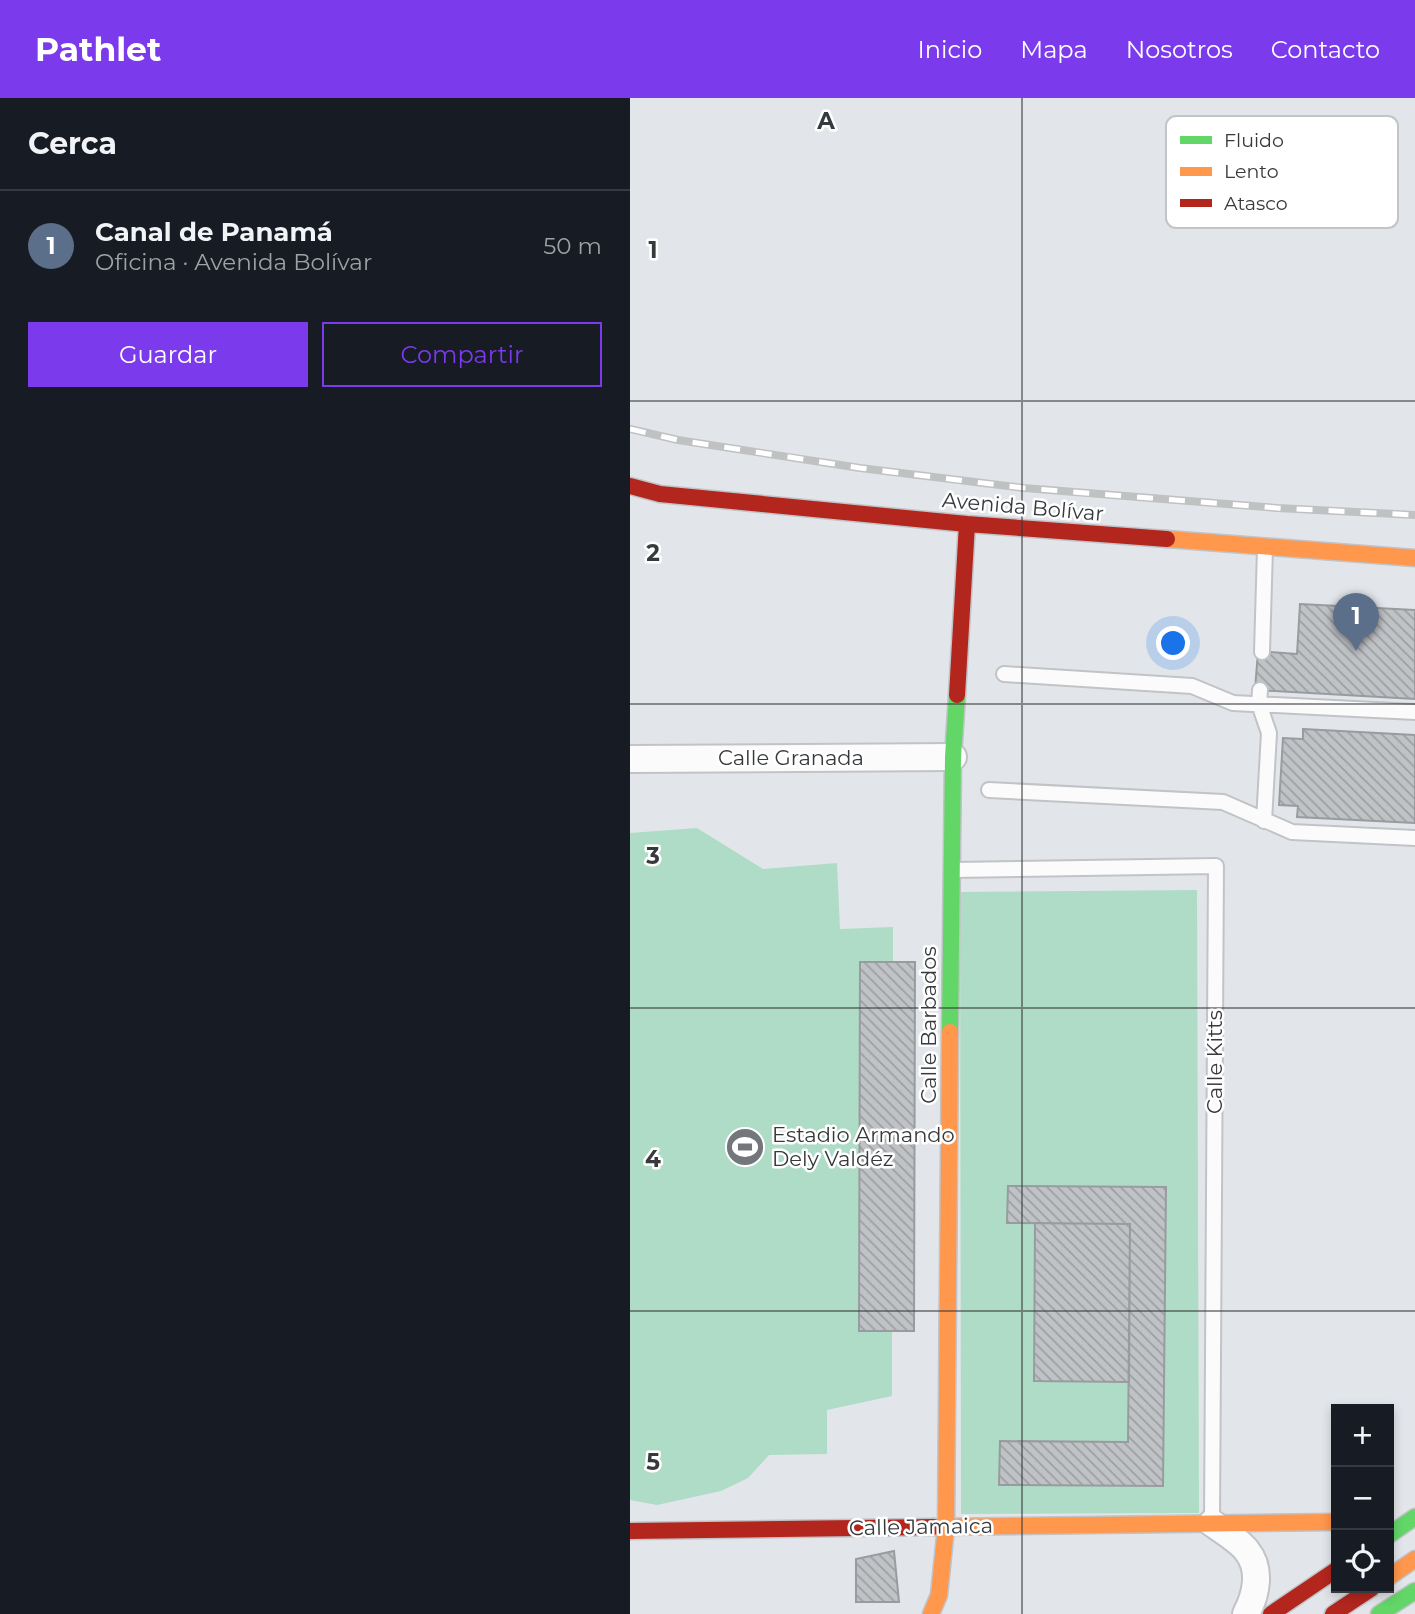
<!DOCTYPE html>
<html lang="es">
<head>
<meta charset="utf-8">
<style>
	:root { --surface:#171b24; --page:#242831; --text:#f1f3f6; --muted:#9ea1a6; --line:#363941; --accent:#7c3aed }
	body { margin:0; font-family:Montserrat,sans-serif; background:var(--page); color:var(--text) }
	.controls { position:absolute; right:21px; bottom:21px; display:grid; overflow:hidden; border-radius:0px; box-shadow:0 4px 10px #0003 }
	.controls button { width:63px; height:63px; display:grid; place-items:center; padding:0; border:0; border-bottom:2px solid var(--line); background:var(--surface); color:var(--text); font:35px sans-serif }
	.you { position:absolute; left:544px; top:546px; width:24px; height:24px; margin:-18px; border:5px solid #fff; border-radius:50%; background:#1a73e8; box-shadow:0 0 0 10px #1a73e833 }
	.badge { display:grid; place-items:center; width:46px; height:46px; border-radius:50%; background:var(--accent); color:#fff; font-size:23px; font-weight:700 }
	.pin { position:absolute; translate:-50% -58px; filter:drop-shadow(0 2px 4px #0008) }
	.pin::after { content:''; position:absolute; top:37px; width:24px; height:21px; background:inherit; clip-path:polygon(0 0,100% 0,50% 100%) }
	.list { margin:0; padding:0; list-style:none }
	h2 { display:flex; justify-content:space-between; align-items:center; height:91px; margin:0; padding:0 28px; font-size:30px }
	h2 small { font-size:23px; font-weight:400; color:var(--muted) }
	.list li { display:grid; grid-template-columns:46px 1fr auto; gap:21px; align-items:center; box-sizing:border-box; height:112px; padding:0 28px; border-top:2px solid var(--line) }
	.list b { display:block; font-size:26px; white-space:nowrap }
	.list p { margin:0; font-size:23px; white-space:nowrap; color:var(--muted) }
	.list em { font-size:23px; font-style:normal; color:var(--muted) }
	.actions { display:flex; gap:14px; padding:21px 28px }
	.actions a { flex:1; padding:16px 0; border:2px solid var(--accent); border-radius:0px; text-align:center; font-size:24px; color:var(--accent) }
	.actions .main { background:var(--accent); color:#fff }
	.icon { flex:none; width:38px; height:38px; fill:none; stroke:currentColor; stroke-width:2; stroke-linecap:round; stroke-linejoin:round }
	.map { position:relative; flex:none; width:785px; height:1516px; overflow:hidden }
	header { display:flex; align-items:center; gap:42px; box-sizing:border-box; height:98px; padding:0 35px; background:var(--accent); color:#fff }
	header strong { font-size:33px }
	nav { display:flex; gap:38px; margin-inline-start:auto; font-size:24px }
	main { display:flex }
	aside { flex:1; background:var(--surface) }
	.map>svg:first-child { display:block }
</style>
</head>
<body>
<header>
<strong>Pathlet</strong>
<nav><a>Inicio</a><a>Mapa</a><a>Nosotros</a><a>Contacto</a></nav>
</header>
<main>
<aside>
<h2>Cerca<small></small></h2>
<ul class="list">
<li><span class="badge" style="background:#5c6f8a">1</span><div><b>Canal de Panamá</b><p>Oficina · Avenida Bolívar</p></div><em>50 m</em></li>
</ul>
<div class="actions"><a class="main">Guardar</a><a>Compartir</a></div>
</aside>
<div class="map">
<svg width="785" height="1516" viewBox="0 0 785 1516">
	<defs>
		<pattern id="building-back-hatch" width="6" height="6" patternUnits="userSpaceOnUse" patternTransform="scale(1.75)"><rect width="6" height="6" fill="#c0c3c6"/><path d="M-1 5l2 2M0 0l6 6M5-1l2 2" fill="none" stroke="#9d9fa2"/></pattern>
	</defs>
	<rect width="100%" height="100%" fill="#e2e6ea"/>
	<path fill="#afdcc6" d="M67 730 133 771 207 765 210 831 263 829V864L230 865 229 1233H262V1298L197 1312V1356L139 1357 118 1380 91 1393 27 1407 0 1402V735Z
		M567 792 569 1415 331 1416 330 794Z"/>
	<path fill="url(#building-back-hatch)" stroke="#999c9f" stroke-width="2" d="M670 506 785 512V601L625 592 628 553 667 556Z
		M673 631 785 637V725L667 719 668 708 649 707 653 640 673 641Z
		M230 864H285L284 1233H229Z
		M378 1088 536 1089 533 1388 369 1387 370 1343 498 1344 500 1126 377 1125Z
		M405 1125 500 1126 499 1284 404 1283Z
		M264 1453 269 1504H226V1461Z"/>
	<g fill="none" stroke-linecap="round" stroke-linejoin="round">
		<g stroke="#c1c3c6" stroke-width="18">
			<path id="lane" d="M632 554 635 450
				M374 576 562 588 603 605 785 614
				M630 592 629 606 639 635 634 723
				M359 692 593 704 662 734 785 740
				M323 772 586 768 582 1423"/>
		</g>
		<g stroke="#c1c3c6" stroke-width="30">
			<path id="street" d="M0 661 323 659
				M582 1425C592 1432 611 1444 617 1453 632 1472 626 1497 616 1516"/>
		</g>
		<g stroke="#c1c3c6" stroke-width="19">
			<path id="fast" d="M320 934 323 659 327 597
				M759 1437 785 1419
				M749 1516 785 1493"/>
		</g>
		<g stroke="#c1c3c6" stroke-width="19">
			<path id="slow" d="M537 441 785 460
				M303 1429 706 1424
				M759 1479 785 1461
				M301 1516 309 1497 316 1429 320 934"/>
		</g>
		<g stroke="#c1c3c6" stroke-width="19">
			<path id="jam" d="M0 388 30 396 337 426 537 441
				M327 597 337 426
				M0 1433 303 1429
				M641 1516 706 1472
				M703 1516 742 1490"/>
		</g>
		<use href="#lane" stroke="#fbfbfc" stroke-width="14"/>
		<use href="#street" stroke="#fbfbfc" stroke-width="26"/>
		<use href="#fast" stroke="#63d668" stroke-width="16"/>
		<use href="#slow" stroke="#ff974d" stroke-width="16"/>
		<use href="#jam" stroke="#b3261e" stroke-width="16"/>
		<g stroke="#c0c1c3" stroke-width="8">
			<path id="rail" d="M0 331 48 342 230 370 394 390 647 410 785 417"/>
		</g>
		<use href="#rail" stroke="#fff" stroke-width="5" stroke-dasharray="16" stroke-linecap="butt"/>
	</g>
	<path fill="none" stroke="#373a3d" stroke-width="2" stroke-opacity="0.55" d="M392 0V1516M0 303H785M0 606H785M0 910H785M0 1213H785"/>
	<defs>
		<g id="stadium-disc" transform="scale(2.0125)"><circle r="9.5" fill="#73767a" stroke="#fff"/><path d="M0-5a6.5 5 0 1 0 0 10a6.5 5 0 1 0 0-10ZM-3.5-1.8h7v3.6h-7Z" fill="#fff"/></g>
	</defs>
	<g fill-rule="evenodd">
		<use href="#stadium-disc" x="115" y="1049"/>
	</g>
	<g text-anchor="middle" stroke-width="5" stroke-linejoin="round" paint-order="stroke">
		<g font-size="21" fill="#373a3d" stroke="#fff">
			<text transform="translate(393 409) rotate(5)" y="7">Avenida Bolívar</text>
			<text x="161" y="667">Calle Granada</text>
			<text transform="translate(299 927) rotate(-90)" y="7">Calle Barbados</text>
			<text transform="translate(585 964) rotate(-90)" y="7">Calle Kitts</text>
			<text transform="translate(291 1429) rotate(-1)" y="7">Calle Jamaica</text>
		</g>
		<g font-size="21" fill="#373a3d" stroke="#fff" text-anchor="start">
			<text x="142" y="1044">Estadio Armando<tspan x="142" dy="24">Dely Valdéz</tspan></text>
		</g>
	</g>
	<rect x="536" y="18" width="232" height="112" rx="10" fill="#fff" stroke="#c3c4c5" stroke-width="2"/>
	<rect x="550" y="38" width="32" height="8" fill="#63d668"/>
	<rect x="550" y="69" width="32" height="9" fill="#ff974d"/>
	<rect x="550" y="101" width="32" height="8" fill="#b3261e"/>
	<g font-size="19" fill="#373a3d">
		<text x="594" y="49">Fluido</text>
		<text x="594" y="80">Lento</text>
		<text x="594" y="112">Atasco</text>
	</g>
	<g font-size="23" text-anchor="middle" font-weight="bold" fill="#373a3d" stroke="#fff" stroke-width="5" stroke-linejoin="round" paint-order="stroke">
		<text x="196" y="31">A</text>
		<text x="23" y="160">1</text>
		<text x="23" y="463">2</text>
		<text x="23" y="766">3</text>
		<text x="23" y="1069">4</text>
		<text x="23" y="1372">5</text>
	</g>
</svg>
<div class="controls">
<button>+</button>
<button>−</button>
<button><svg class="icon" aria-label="locate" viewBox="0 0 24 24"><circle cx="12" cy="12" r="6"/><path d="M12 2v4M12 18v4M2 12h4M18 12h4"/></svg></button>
</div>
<div class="you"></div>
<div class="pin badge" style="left:726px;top:553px;background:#5c6f8a">1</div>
</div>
</main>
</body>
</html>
